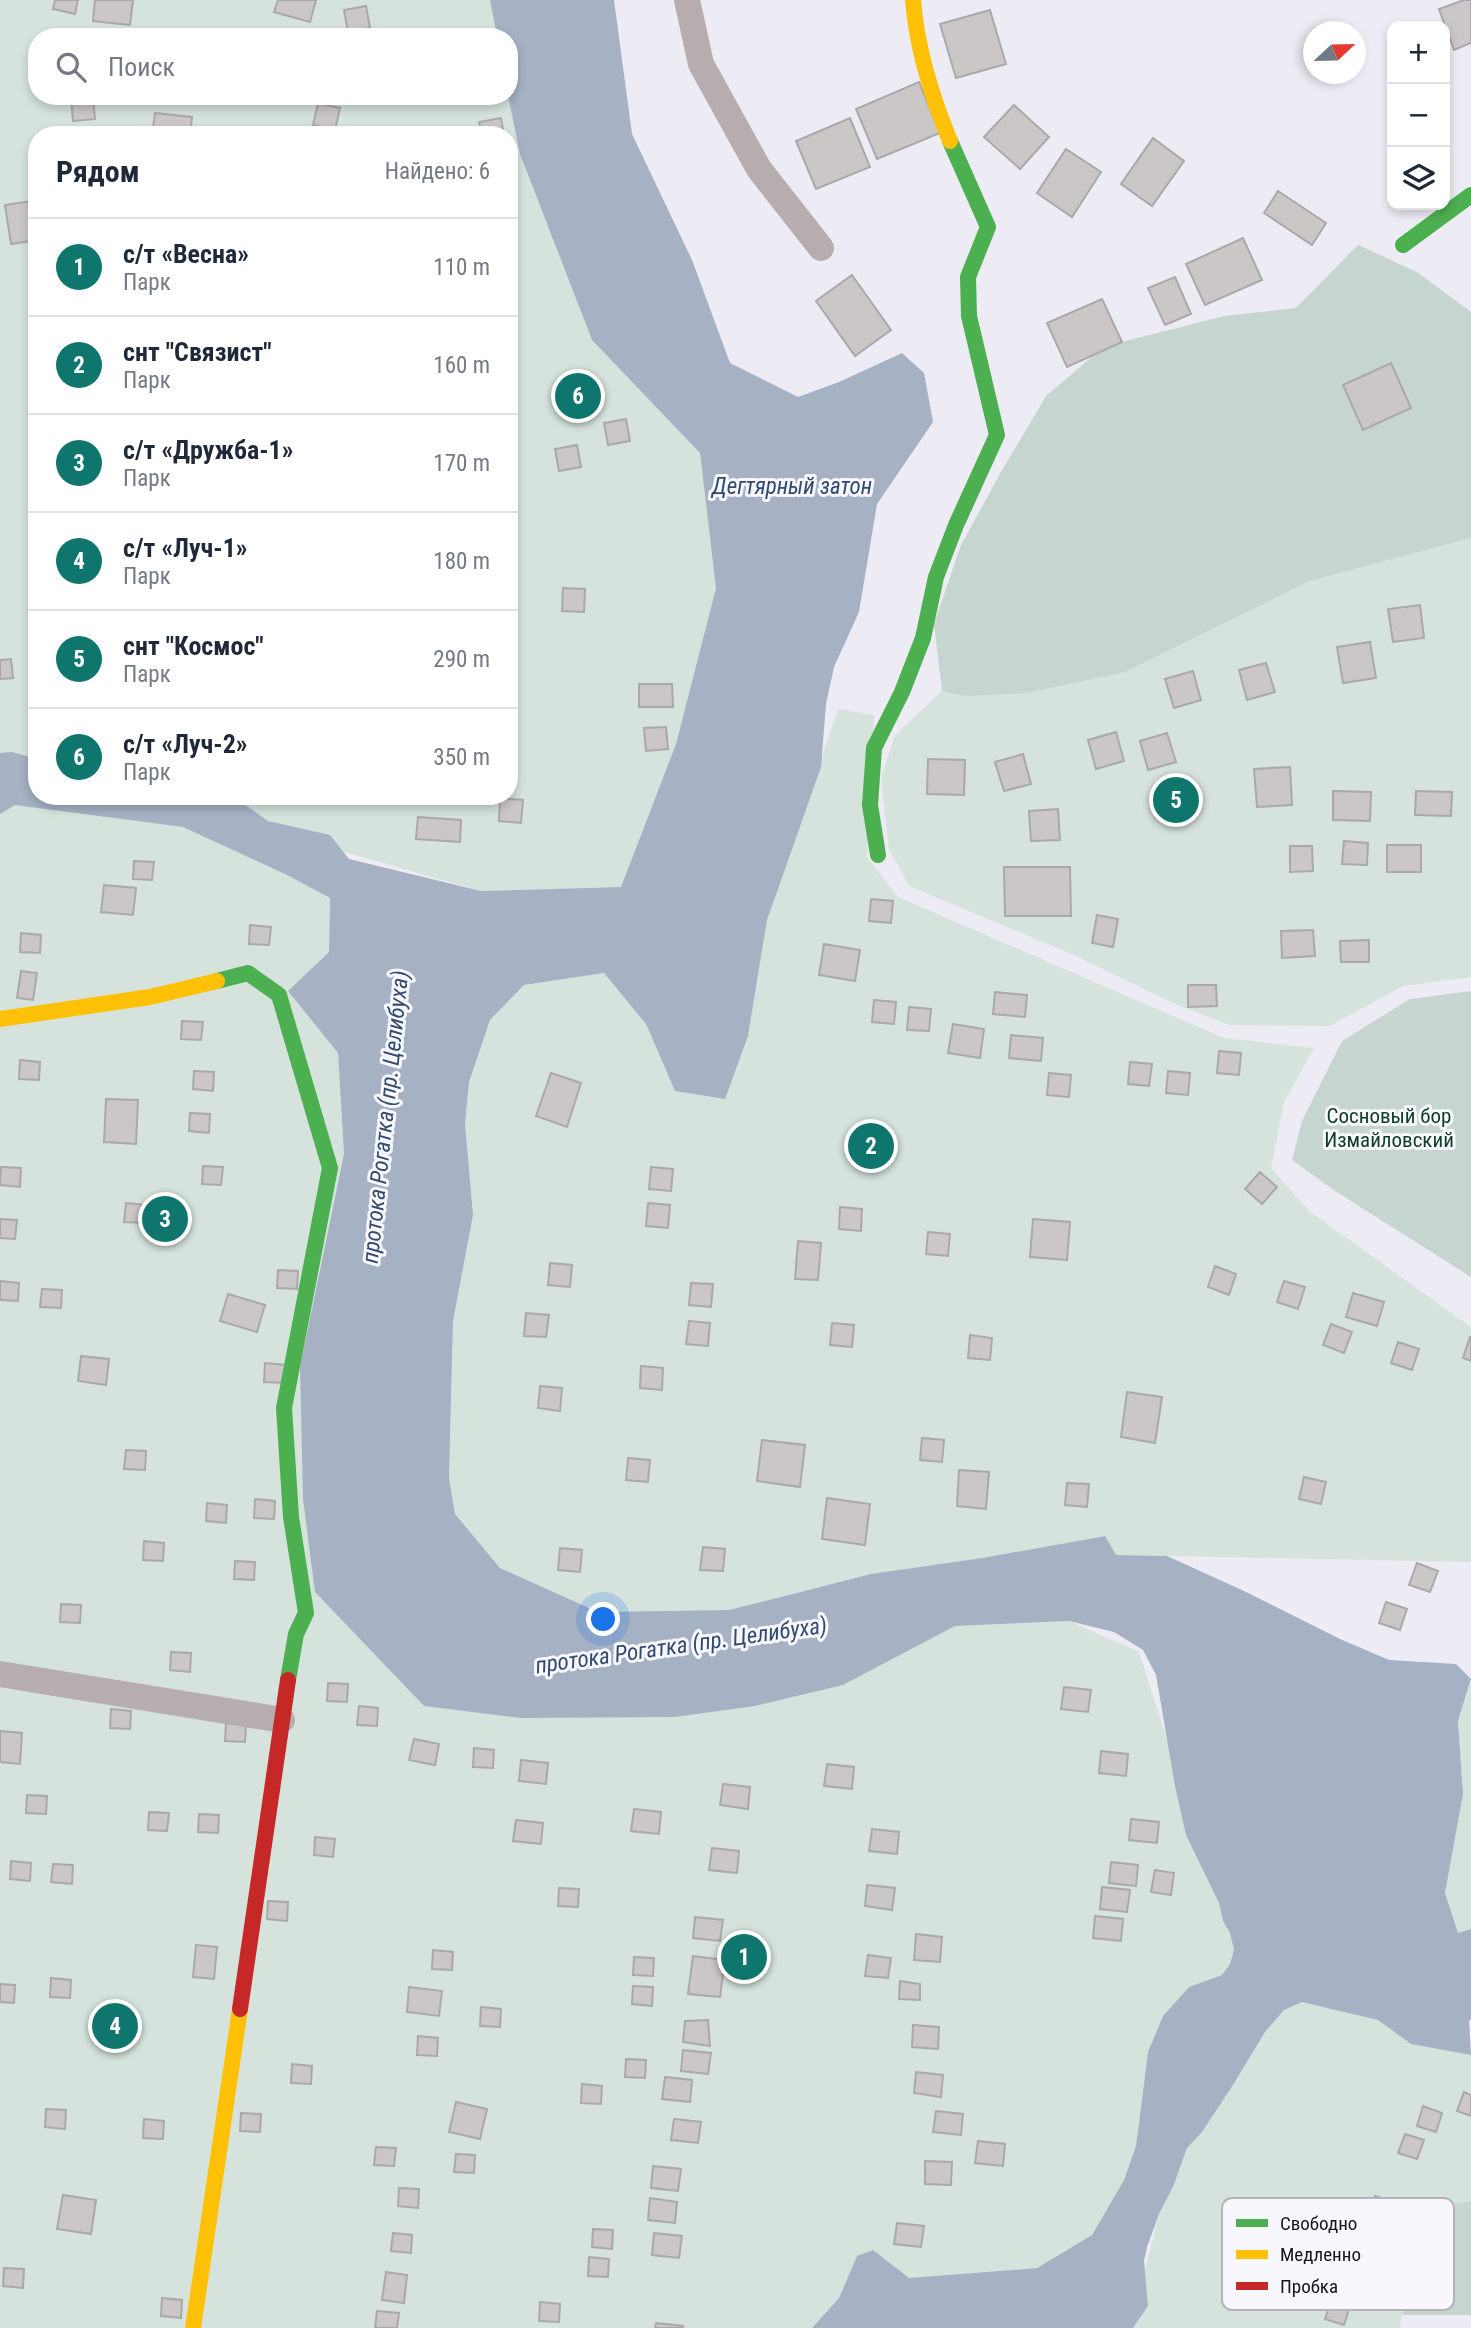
<!DOCTYPE html>
<html lang="ru">
<head>
<meta charset="utf-8">
<style>
	:root { --surface:#fff; --page:#f2f2f3; --text:#1f2937; --muted:#747a83; --line:#e0e1e3; --accent:#0f766e }
	body { margin:0; font-family:"Roboto Condensed",sans-serif; background:var(--page); color:var(--text) }
	.controls { position:absolute; right:21px; top:21px; display:grid; overflow:hidden; border-radius:14px; box-shadow:0 4px 10px #0003 }
	.controls button { width:63px; height:63px; display:grid; place-items:center; padding:0; border:0; border-bottom:2px solid var(--line); background:var(--surface); color:var(--text); font:35px sans-serif }
	.compass { position:absolute; left:1303px; top:21px; width:63px; height:63px; border-radius:50%; background:var(--surface); box-shadow:0 4px 10px #0003; rotate:68deg }
	.you { position:absolute; left:604px; top:1620px; width:24px; height:24px; margin:-18px; border:5px solid #fff; border-radius:50%; background:#1a73e8; box-shadow:0 0 0 10px #1a73e833 }
	.badge { display:grid; place-items:center; width:46px; height:46px; border-radius:50%; background:var(--accent); color:#fff; font-size:23px; font-weight:700 }
	.pin { position:absolute; translate:-50% -50%; border:4px solid #fff; box-shadow:0 2px 7px #0006 }
	.list { margin:0; padding:0; list-style:none }
	h2 { display:flex; justify-content:space-between; align-items:center; height:91px; margin:0; padding:0 28px; font-size:30px }
	h2 small { font-size:23px; font-weight:400; color:var(--muted) }
	.list li { display:grid; grid-template-columns:46px 1fr auto; gap:21px; align-items:center; box-sizing:border-box; height:98px; padding:0 28px; border-top:2px solid var(--line) }
	.list b { display:block; font-size:26px; white-space:nowrap }
	.list p { margin:0; font-size:23px; white-space:nowrap; color:var(--muted) }
	.list em { font-size:23px; font-style:normal; color:var(--muted) }
	.icon { flex:none; width:38px; height:38px; fill:none; stroke:currentColor; stroke-width:2; stroke-linecap:round; stroke-linejoin:round }
	.map { position:relative; flex:none; width:1471px; height:2328px; overflow:hidden }
	.search { position:absolute; background:var(--surface); box-shadow:0 4px 10px #0003; left:28px; top:28px; width:490px; height:77px; display:flex; align-items:center; gap:18px; box-sizing:border-box; padding:0 24px; border-radius:28px; color:var(--muted); font-size:26px }
	.panel { position:absolute; background:var(--surface); box-shadow:0 4px 10px #0003; left:28px; top:126px; width:490px; height:679px; border-radius:28px }
	.map>svg:first-child { display:block }
</style>
</head>
<body>
<div class="map">
<svg width="1471" height="2328" viewBox="0 0 1471 2328">
	<rect width="100%" height="100%" fill="#edecf4"/>
	<path fill="#d5e3dc" d="M0 0H490L497 37H37V96H508L520 154 592 340 700 452 716 588 676 744 621 887 481 891 151 796H509V135H37V764L0 753Z
		M1471 538V977L1403 986 1330 1026 1229 1025 1175 1004 1076 956 909 886 889 849 881 778 895 735 942 691 964 696 1125 672 1310 581Z
		M838 709 874 715 867 857 898 897 1224 1038 1314 1048 1284 1102 1271 1168 1309 1211 1471 1327V1562L1115 1555 1104 1536 982 1558 871 1574 729 1610 598 1612 500 1568 455 1514 449 1478 453 1321 473 1215 465 1124 469 1082 490 1020 524 985 604 973 646 1024 675 1091 748 1036 767 920Z
		M11 802 183 827 287 875 330 898 329 952 288 991 338 1053 344 1154 315 1592 424 1706 521 1718 843 1685 954 1626 1069 1621 1139 1652 1219 1903 1223 1921 1230 1933 1234 1949 1230 1964 1222 1975 1189 1987 1163 2016 1148 2052 1136 2146 1124 2180 1092 2235 1037 2268 909 2278 857 2256 839 2298 812 2328H201L275 1711 0 1674V809Z
		M1471 1682V1929L1458 1933 1445 1893 1463 1794 1458 1721Z
		M0 1688 274 1724 185 2328H0Z
		M1302 2001 1378 2020 1411 2044 1471 2055V2201L1442 2206 1402 2315 1400 2328H1131L1159 2214 1173 2187 1187 2148 1202 2132 1233 2085 1265 2032 1284 2010Z"/>
	<path fill="#c6d5cf" d="M1358 245 1417 272 1471 312V538L1310 581 1125 672 1027 693 964 696 942 691 934 624 961 545 1001 472 1046 396 1107 344 1122 342 1224 316 1296 308Z
		M1471 991V1277L1335 1191 1292 1160 1302 1121 1342 1041 1410 999Z
		M1471 2201V2315H1402L1442 2206Z"/>
	<path fill="#a6b1c4" d="M490 0H614L632 134 692 260 730 363 798 397 839 382 902 353 924 373 933 422 877 504 859 612 834 667 826 704 821 767 767 920 748 1036 725 1099 675 1091 646 1024 604 973 524 985 490 1020 469 1082 465 1124 473 1215 453 1321 449 1478 455 1514 500 1568 598 1612 729 1610 871 1574 982 1558 1105 1536 1116 1555 1167 1556 1244 1591 1340 1639 1389 1660 1456 1664 1471 1679 1458 1721 1463 1794 1445 1893 1458 1933 1471 1929V2019L1469 2021 1471 2055 1411 2044 1378 2020 1302 2002 1284 2010 1265 2032 1233 2085 1202 2132 1187 2148 1173 2187 1159 2214 1147 2247 1144 2261 1148 2306 1133 2328H812L839 2298 857 2256 873 2250 909 2278 1037 2268 1092 2235 1124 2180 1136 2146 1148 2052 1163 2016 1189 1987 1222 1975 1230 1964 1234 1950 1230 1933 1223 1921 1219 1903 1186 1835 1175 1786 1156 1675 1143 1650 1114 1632 1069 1621 955 1626 843 1685 755 1706 674 1717 521 1718 424 1706 315 1592 303 1499 300 1367 344 1154 338 1053 288 991 329 952 330 898 287 875 183 827 15 805 0 814V753L12 752 37 759V796L234 797 268 821 330 835 349 859 481 891 621 887 676 744 716 588 700 453 592 340 520 154 508 96 509 37H497Z"/>
	<path fill="#cbc7c6" stroke="#aaa8aa" stroke-width="2" d="M55 0H78L75 14 53 9Z
		M95 0H133L130 25 93 21Z
		M278 0H316L310 22 274 12Z
		M1464 0H1471V43L1454 50 1439 9Z
		M366 6 370 28 348 32 344 10Z
		M990 10 1006 64 956 78 940 24Z
		M919 82 940 133 877 159 856 109Z
		M93 97 95 119 73 121 71 98Z
		M318 103 340 108 335 130 313 125Z
		M1014 105 1049 137 1020 169 984 137Z
		M155 113 192 117 190 135H152Z
		M501 118 504 135H482L479 122Z
		M850 118 870 167 816 189 796 141Z
		M1153 138 1184 161 1152 206 1121 184Z
		M1066 149 1101 172 1072 217 1037 193Z
		M1278 191 1326 223 1312 245 1264 213Z
		M32 201 37 240 11 244 5 205Z
		M1243 238 1262 280 1205 305 1186 264Z
		M852 275 891 330 855 356 816 301Z
		M1175 277 1191 314 1165 325 1148 288Z
		M1102 299 1122 342 1067 367 1047 323Z
		M1391 363 1411 408 1363 430 1343 385Z
		M626 419 630 441 608 445 604 423Z
		M577 445 581 467 559 471 555 449Z
		M563 588 585 589 584 612 562 611Z
		M1420 605 1424 638 1393 642 1388 609Z
		M1370 642 1376 678 1343 683 1337 647Z
		M11 659 13 678 0 679V660Z
		M1266 663 1275 692 1247 700 1239 670Z
		M1193 671 1201 700 1174 708 1165 679Z
		M639 684H672L673 707H639Z
		M666 727 668 749 646 751 644 728Z
		M1116 732 1124 761 1096 769 1088 740Z
		M1167 733 1176 762 1148 770 1140 741Z
		M1023 754 1031 784 1004 791 995 762Z
		M928 759 965 760 964 795 927 794Z
		M1290 767 1292 805 1257 807 1254 769Z
		M1333 791 1371 792 1370 821 1333 820Z
		M1416 791 1452 792 1451 816 1415 815Z
		M500 798 523 800 521 823 499 821Z
		M1058 809 1060 840 1031 841 1029 811Z
		M418 817 461 820 460 842 416 839Z
		M1344 841 1368 843 1367 865 1342 864Z
		M1387 845H1421V872H1387Z
		M1290 846H1312L1313 871 1290 872Z
		M134 861 154 862 152 880 133 879Z
		M1004 867H1070L1071 916H1005Z
		M104 885 136 888 133 915 101 912Z
		M871 899 893 901 891 923 869 921Z
		M1097 915 1118 919 1113 947 1092 943Z
		M250 925 271 927 269 945 249 944Z
		M1313 930 1315 956 1282 958 1281 931Z
		M21 933 41 935 40 953 20 952Z
		M1369 940V962H1341L1340 941Z
		M824 944 860 950 855 981 819 975Z
		M21 971 37 973 33 1000 17 998Z
		M1188 985H1216L1217 1006 1188 1007Z
		M995 992 1027 995 1025 1017 993 1014Z
		M874 1000 896 1002 894 1024 872 1022Z
		M909 1007 931 1009 929 1031 907 1030Z
		M182 1021 203 1022 201 1040 181 1039Z
		M953 1024 984 1029 980 1058 948 1053Z
		M1011 1035 1043 1038 1041 1061 1009 1058Z
		M1219 1051 1241 1053 1239 1075 1217 1073Z
		M20 1060 40 1062 39 1080 19 1079Z
		M1130 1062 1152 1064 1149 1086 1128 1084Z
		M194 1071 214 1072 213 1091 193 1089Z
		M1168 1071 1190 1073 1188 1095 1166 1093Z
		M551 1073 581 1083 567 1127 536 1116Z
		M1049 1073 1071 1075 1069 1097 1047 1095Z
		M106 1099 138 1100 136 1144 104 1142Z
		M190 1113 210 1114 209 1133 189 1131Z
		M203 1166 223 1167 221 1185 202 1184Z
		M1 1167 21 1168 20 1187 0 1185Z
		M651 1167 673 1169 671 1191 649 1189Z
		M1260 1172 1277 1187 1262 1204 1245 1189Z
		M126 1203 145 1205 144 1223 124 1222Z
		M648 1203 670 1205 668 1228 646 1226Z
		M840 1207 862 1209 861 1231 839 1229Z
		M0 1219 17 1220 15 1239 0 1238Z
		M1033 1219 1070 1222 1067 1260 1030 1257Z
		M928 1232 950 1234 948 1256 926 1254Z
		M798 1241 821 1243 818 1280 795 1279Z
		M550 1263 572 1265 570 1287 548 1285Z
		M1215 1266 1236 1274 1229 1295 1208 1287Z
		M278 1270 298 1271 297 1289 277 1288Z
		M0 1281 19 1283 18 1301 0 1300Z
		M1284 1281 1305 1287 1298 1309 1277 1302Z
		M691 1283 713 1284 711 1307 689 1305Z
		M42 1289 62 1290 61 1308 40 1307Z
		M1353 1293 1384 1302 1377 1326 1346 1317Z
		M228 1294 265 1305 257 1332 220 1321Z
		M526 1313 549 1315 546 1337 524 1336Z
		M689 1321 710 1323 708 1346 686 1344Z
		M832 1323 854 1325 852 1347 830 1345Z
		M1331 1324 1352 1332 1344 1353 1323 1345Z
		M970 1335 992 1338 990 1360 968 1358Z
		M1470 1337H1471V1361L1463 1358Z
		M1398 1342 1419 1349 1412 1370 1391 1363Z
		M81 1356 109 1359 106 1385 78 1381Z
		M265 1363 285 1365 284 1383 264 1382Z
		M641 1366 663 1368 662 1390 640 1388Z
		M540 1386 562 1388 560 1411 538 1408Z
		M1127 1392 1162 1397 1155 1443 1121 1437Z
		M922 1438 944 1440 942 1462 920 1460Z
		M762 1440 805 1445 800 1487 757 1481Z
		M126 1450 146 1451 145 1470 124 1469Z
		M628 1458 650 1460 648 1482 626 1480Z
		M959 1470 989 1472 986 1509 957 1506Z
		M1304 1477 1326 1482 1321 1504 1299 1499Z
		M1067 1483 1089 1484 1087 1507 1065 1505Z
		M827 1498 870 1504 865 1545 822 1539Z
		M255 1499 275 1501 274 1519 254 1518Z
		M207 1503 227 1505 226 1523 206 1521Z
		M144 1541 164 1543 163 1561 143 1560Z
		M703 1547 725 1549 723 1571 700 1570Z
		M560 1548 582 1550 580 1572 558 1570Z
		M235 1561 255 1562 254 1580 234 1579Z
		M1417 1563 1438 1571 1430 1592 1409 1585Z
		M1386 1602 1407 1609 1400 1630 1379 1623Z
		M61 1604 81 1605 80 1623 60 1622Z
		M171 1652 191 1653 190 1672 170 1670Z
		M328 1683 348 1684 347 1702 327 1701Z
		M1064 1687 1091 1690 1088 1712 1061 1709Z
		M359 1706 378 1708 377 1726 357 1725Z
		M111 1709 131 1711 130 1729 110 1728Z
		M226 1723 246 1724 245 1742 225 1741Z
		M0 1731 22 1733 20 1764 0 1762Z
		M414 1739 439 1744 435 1765 409 1760Z
		M474 1748 494 1750 493 1768 473 1767Z
		M1101 1751 1128 1754 1126 1776 1099 1773Z
		M521 1760 548 1763 546 1784 519 1781Z
		M827 1764 854 1767 852 1789 824 1786Z
		M723 1784 750 1787 748 1809 720 1805Z
		M27 1795 47 1796 46 1814 26 1813Z
		M634 1809 661 1812 659 1834 631 1831Z
		M149 1812 169 1813 167 1831 148 1830Z
		M199 1814 219 1815 218 1833 198 1832Z
		M1131 1819 1159 1822 1157 1843 1129 1840Z
		M516 1820 543 1823 541 1844 513 1841Z
		M872 1829 899 1832 897 1854 869 1851Z
		M315 1837 335 1839 333 1857 314 1855Z
		M712 1848 739 1851 737 1873 709 1870Z
		M11 1861 31 1863 30 1881 10 1879Z
		M1111 1862 1138 1865 1136 1886 1109 1883Z
		M53 1864 73 1865 72 1884 51 1882Z
		M1155 1870 1174 1873 1171 1895 1151 1892Z
		M867 1885 895 1888 892 1910 865 1906Z
		M1102 1887 1130 1890 1127 1912 1100 1909Z
		M559 1888 579 1889 578 1907 558 1906Z
		M268 1901 288 1902 287 1921 267 1919Z
		M1095 1916 1123 1919 1121 1941 1093 1938Z
		M695 1917 723 1920 720 1941 693 1938Z
		M916 1934 942 1937 940 1962 914 1960Z
		M196 1945 217 1947 214 1979 193 1977Z
		M433 1950 453 1952 452 1970 432 1969Z
		M868 1955 891 1958 888 1978 865 1976Z
		M693 1956 725 1960 720 1997 688 1994Z
		M634 1957 654 1958 653 1976 633 1975Z
		M51 1978 71 1980 70 1998 50 1997Z
		M900 1981 920 1984V2000L899 1999Z
		M0 1984 15 1985 14 2003 0 2002Z
		M633 1986 653 1987 652 2006 632 2004Z
		M409 1987 442 1991 439 2016 407 2012Z
		M481 2007 501 2009 500 2027 480 2026Z
		M708 2020 710 2046 683 2042 685 2021Z
		M913 2025 939 2027 938 2049 912 2047Z
		M418 2036 438 2038 437 2056 417 2055Z
		M683 2050 711 2053 708 2074 681 2071Z
		M626 2059 646 2060 645 2078 625 2077Z
		M292 2064 312 2066 311 2084 291 2083Z
		M916 2072 943 2075 941 2097 914 2093Z
		M665 2077 692 2080 690 2102 662 2099Z
		M582 2084 602 2086 601 2104 581 2103Z
		M1464 2092 1471 2095V2116L1457 2111Z
		M456 2102 487 2109 480 2139 449 2132Z
		M1423 2106 1442 2113 1436 2132 1417 2126Z
		M46 2109 66 2110 65 2129 45 2127Z
		M936 2111 963 2114 961 2135 933 2132Z
		M241 2113 261 2114 260 2132 240 2131Z
		M144 2119 164 2121 163 2139 143 2138Z
		M674 2119 701 2122 698 2143 671 2140Z
		M1405 2134 1424 2140 1417 2159 1398 2153Z
		M978 2141 1005 2144 1003 2166 975 2163Z
		M376 2147 396 2148 394 2166 374 2165Z
		M456 2154 475 2155 474 2173 454 2172Z
		M925 2161 952 2162 951 2185 925 2184Z
		M653 2166 681 2169 678 2191 651 2188Z
		M399 2188 419 2189 418 2208 398 2206Z
		M63 2195 96 2200 91 2234 57 2229Z
		M1375 2196 1394 2202 1387 2221 1369 2215Z
		M650 2198 677 2202 675 2223 648 2220Z
		M897 2223 924 2226 921 2247 894 2244Z
		M593 2229 613 2230 612 2249 592 2247Z
		M393 2233 412 2235 411 2253 391 2251Z
		M654 2233 682 2236 679 2258 652 2255Z
		M589 2257 609 2259 608 2277 588 2276Z
		M4 2268 24 2269 23 2288 3 2286Z
		M386 2272 407 2275 404 2303 382 2300Z
		M162 2298 182 2300 181 2318 161 2316Z
		M1331 2300 1350 2306 1344 2325 1325 2319Z
		M540 2302 560 2304 559 2322 539 2321Z
		M377 2311 399 2313 397 2328H375Z
		M656 2323 683 2326V2328H655Z"/>
	<g fill="none" stroke-linecap="round" stroke-linejoin="round">
		<path stroke="#b7acae" stroke-width="26" d="M687 0 701 64 759 169 821 248
			M0 1674 282 1720"/>
		<path stroke="#4caf50" stroke-width="16" d="M1403 245 1471 195
			M878 855 870 805 874 748 902 692 923 638 936 577 956 525 997 435 969 316 968 277 988 227 950 141
			M217 981 248 973 279 995 330 1168 284 1408 291 1517 306 1613 296 1634 288 1680"/>
		<path stroke="#ffc107" stroke-width="16" d="M913 0C917 50 931 95 950 141
			M0 1019 150 997 217 981
			M193 2328 240 2009"/>
		<path stroke="#c62828" stroke-width="16" d="M240 2009 288 1680"/>
	</g>
	<g text-anchor="middle" stroke-width="6" stroke-linejoin="round" paint-order="stroke">
		<g font-size="21" fill="#0b3d22" stroke="#f8f7fd">
			<text x="1389" y="1123">Сосновый бор<tspan x="1389" dy="24">Измайловский</tspan></text>
		</g>
		<g font-size="23" font-style="italic" fill="#314a6f" stroke="#f8f7fd">
			<text x="792" y="494">Дегтярный затон</text>
			<text transform="translate(385 1117) rotate(-84)" y="8">протока Рогатка (пр. Целибуха)</text>
			<text transform="translate(681 1645) rotate(-8)" y="8">протока Рогатка (пр. Целибуха)</text>
		</g>
	</g>
	<rect x="1222" y="2198" width="232" height="112" rx="10" fill="#f8f7fd" stroke="#b4b3b9" stroke-width="2"/>
	<rect x="1236" y="2219" width="32" height="8" fill="#4caf50"/>
	<rect x="1236" y="2250" width="32" height="9" fill="#ffc107"/>
	<rect x="1236" y="2282" width="32" height="8" fill="#c62828"/>
	<g font-size="19" fill="#15151a">
		<text x="1280" y="2230">Свободно</text>
		<text x="1280" y="2261">Медленно</text>
		<text x="1280" y="2293">Пробка</text>
	</g>
</svg>
<div class="controls">
<button>+</button>
<button>−</button>
<button><svg class="icon" aria-label="layers" viewBox="0 0 24 24"><path d="M12 4l9 5-9 5-9-5zM3 14l9 5 9-5"/></svg></button>
</div>
<svg class="compass" viewBox="-18 -18 36 36"><path d="M0-13l5 13h-10z" fill="#e53935"/><path d="M0 13l5-13h-10z" fill="#747a83"/></svg>
<div class="you"></div>
<div class="pin badge" style="left:744px;top:1957px">1</div>
<div class="pin badge" style="left:871px;top:1146px">2</div>
<div class="pin badge" style="left:165px;top:1219px">3</div>
<div class="pin badge" style="left:115px;top:2026px">4</div>
<div class="pin badge" style="left:1176px;top:800px">5</div>
<div class="pin badge" style="left:578px;top:396px">6</div>
<div class="search"><svg class="icon" aria-label="search" viewBox="0 0 24 24"><circle cx="10" cy="10" r="6"/><path d="M15 15l6 6"/></svg>Поиск</div>
<section class="panel">
<h2>Рядом<small>Найдено: 6</small></h2>
<ul class="list">
<li><span class="badge">1</span><div><b>с/т «Весна»</b><p>Парк</p></div><em>110 m</em></li>
<li><span class="badge">2</span><div><b>снт &quot;Связист&quot;</b><p>Парк</p></div><em>160 m</em></li>
<li><span class="badge">3</span><div><b>с/т «Дружба-1»</b><p>Парк</p></div><em>170 m</em></li>
<li><span class="badge">4</span><div><b>с/т «Луч-1»</b><p>Парк</p></div><em>180 m</em></li>
<li><span class="badge">5</span><div><b>снт &quot;Космос&quot;</b><p>Парк</p></div><em>290 m</em></li>
<li><span class="badge">6</span><div><b>с/т «Луч-2»</b><p>Парк</p></div><em>350 m</em></li>
</ul>
</section>
</div>
</body>
</html>
